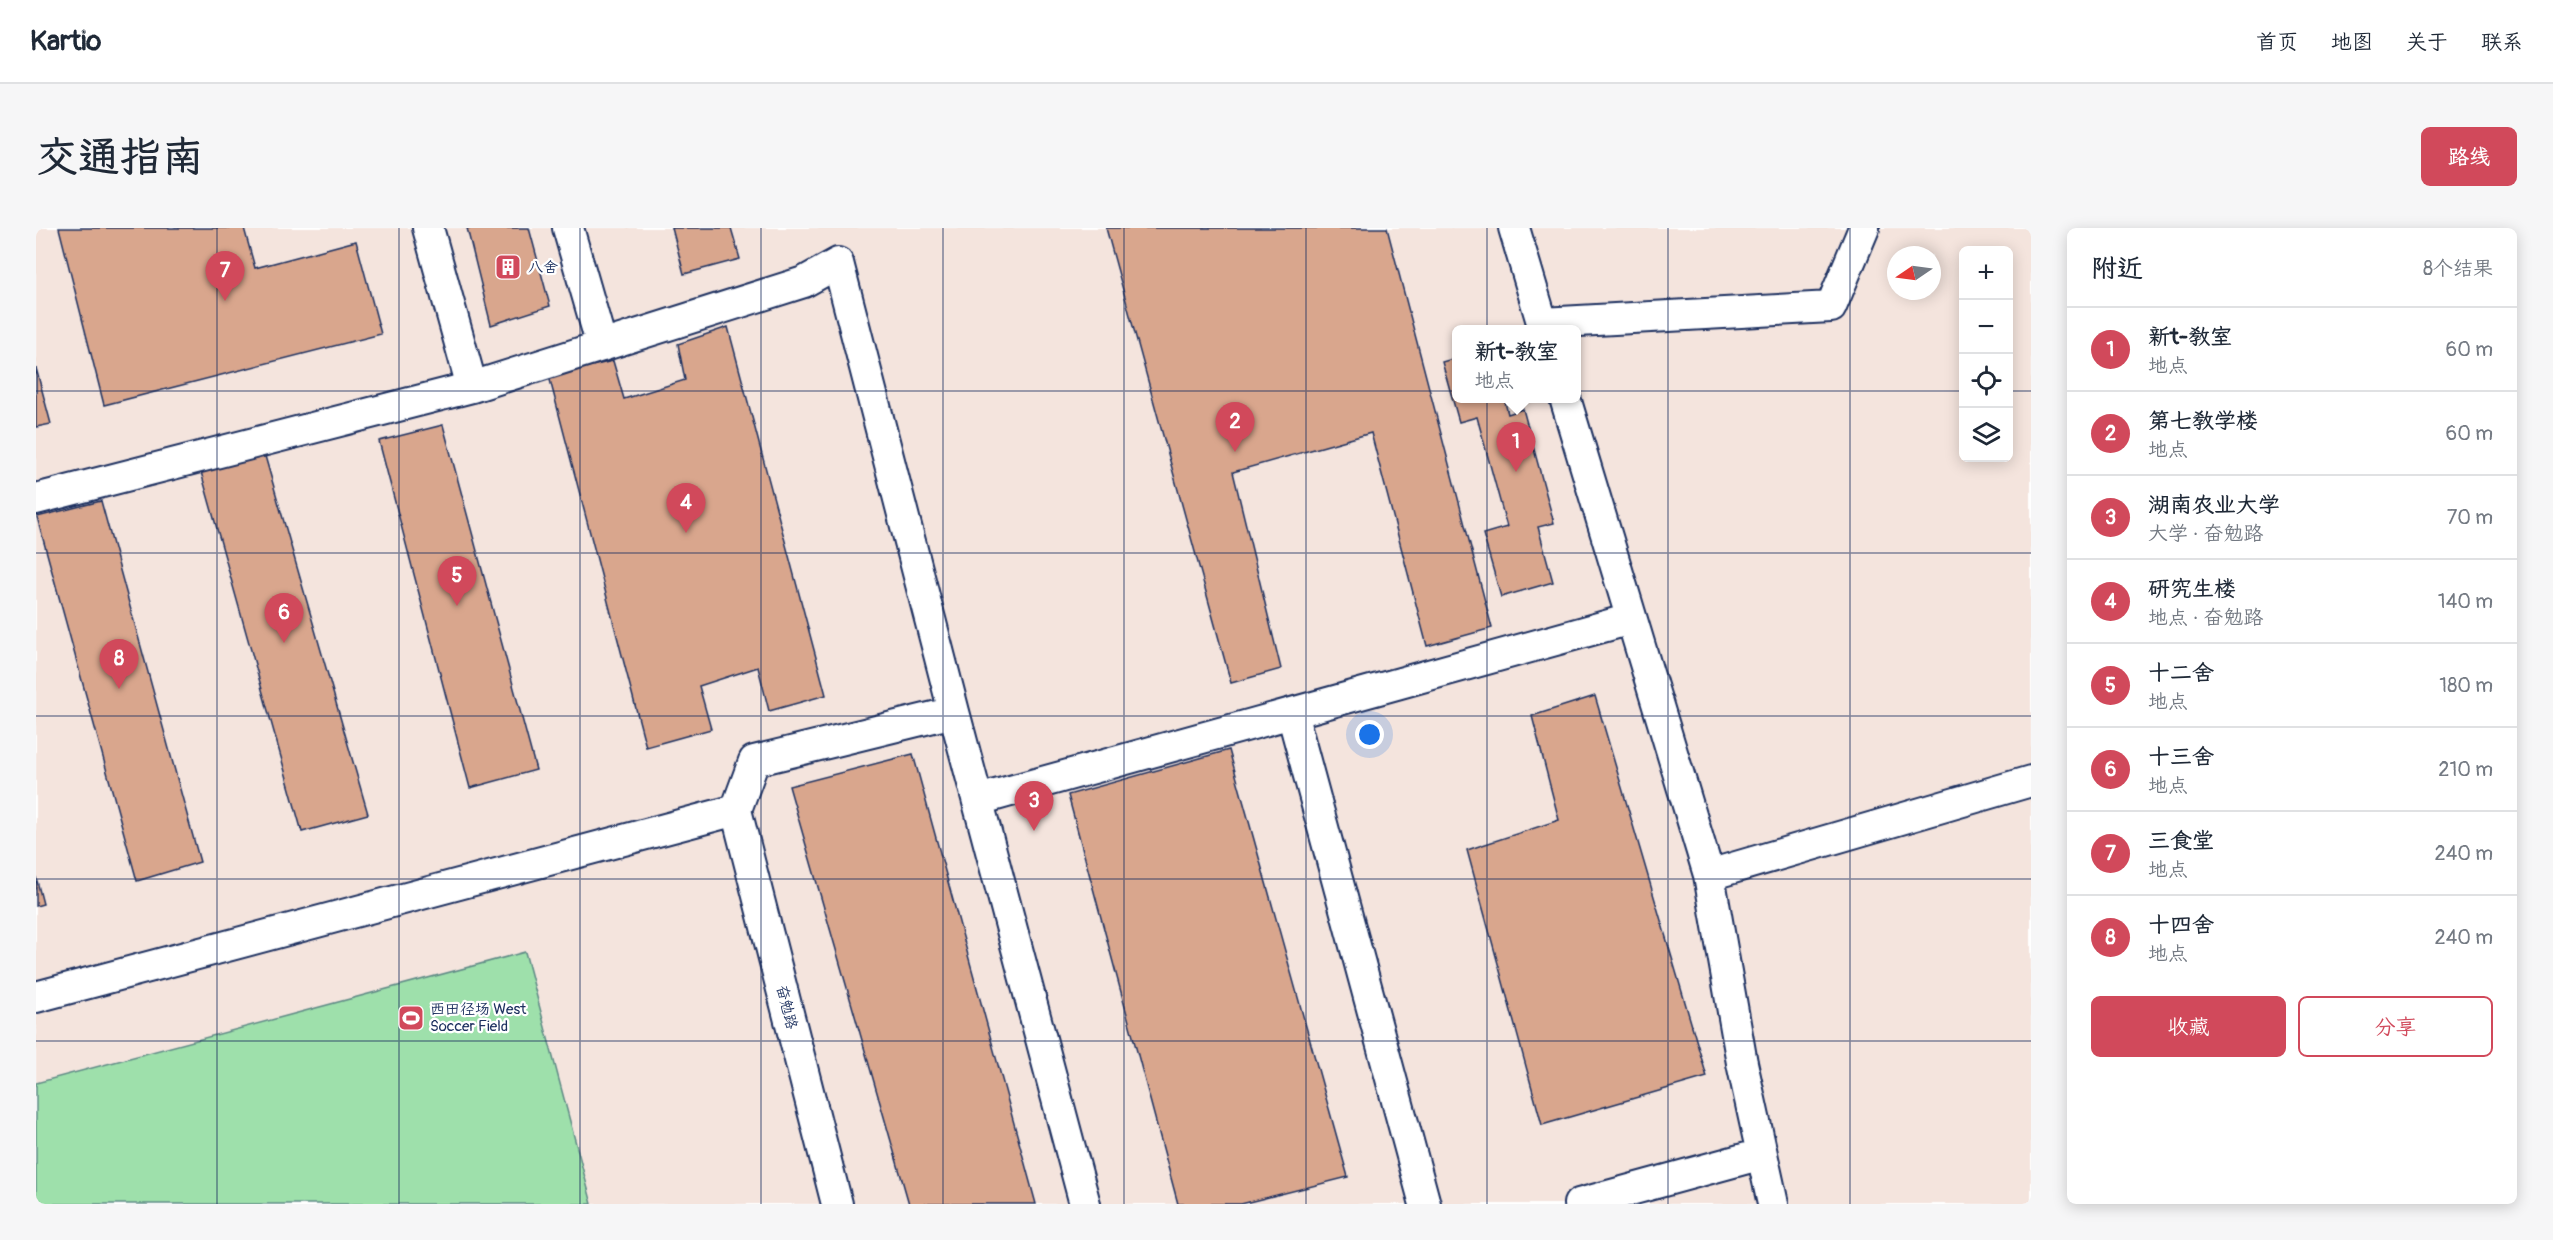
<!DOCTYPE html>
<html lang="zh">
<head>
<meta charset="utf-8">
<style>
	:root { --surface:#fff; --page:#f6f6f7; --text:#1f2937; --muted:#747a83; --line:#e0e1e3; --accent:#d1495b }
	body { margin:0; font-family:Pangolin,"LXGW WenKai TC",sans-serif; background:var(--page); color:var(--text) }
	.controls { position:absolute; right:18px; top:18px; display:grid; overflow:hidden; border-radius:9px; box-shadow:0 3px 15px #0003 }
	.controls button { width:54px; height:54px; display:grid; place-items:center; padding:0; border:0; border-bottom:2px solid var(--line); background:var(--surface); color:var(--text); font:30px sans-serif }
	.compass { position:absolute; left:1851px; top:18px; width:54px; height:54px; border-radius:50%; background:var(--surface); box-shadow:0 3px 15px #0003; rotate:257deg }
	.you { position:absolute; left:1334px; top:507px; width:21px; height:21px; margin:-15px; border:4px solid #fff; border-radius:50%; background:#1a73e8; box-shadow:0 0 0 9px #1a73e833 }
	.badge { display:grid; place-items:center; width:39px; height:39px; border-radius:50%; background:var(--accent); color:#fff; font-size:20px; font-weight:700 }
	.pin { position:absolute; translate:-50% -50px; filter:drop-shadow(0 2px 3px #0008) }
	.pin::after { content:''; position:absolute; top:32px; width:21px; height:18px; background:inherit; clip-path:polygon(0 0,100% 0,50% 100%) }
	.popup { position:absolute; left:1416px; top:97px; width:129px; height:78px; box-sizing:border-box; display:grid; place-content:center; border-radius:9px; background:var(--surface); filter:drop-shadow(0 2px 4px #0005); font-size:20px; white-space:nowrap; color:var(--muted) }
	.popup b { font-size:22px; color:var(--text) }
	.popup::after { content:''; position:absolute; left:50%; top:100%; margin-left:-12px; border:12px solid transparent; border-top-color:var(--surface) }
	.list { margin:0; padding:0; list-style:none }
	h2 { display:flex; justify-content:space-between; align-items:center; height:78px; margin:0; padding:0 24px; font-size:26px }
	h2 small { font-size:20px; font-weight:400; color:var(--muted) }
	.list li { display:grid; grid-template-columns:39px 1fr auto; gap:18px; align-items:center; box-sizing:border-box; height:84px; padding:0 24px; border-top:2px solid var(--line) }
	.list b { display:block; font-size:22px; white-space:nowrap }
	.list p { margin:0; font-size:20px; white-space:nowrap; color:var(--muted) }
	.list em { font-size:20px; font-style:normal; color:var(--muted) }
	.actions { display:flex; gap:12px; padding:18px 24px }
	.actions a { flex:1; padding:14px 0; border:2px solid var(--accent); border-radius:9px; text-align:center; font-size:21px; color:var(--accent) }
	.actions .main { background:var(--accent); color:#fff }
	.icon { flex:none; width:33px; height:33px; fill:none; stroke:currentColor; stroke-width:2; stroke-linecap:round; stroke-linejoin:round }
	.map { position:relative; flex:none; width:1995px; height:976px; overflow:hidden; border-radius:9px }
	header { display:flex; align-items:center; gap:36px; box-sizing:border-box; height:84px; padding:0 30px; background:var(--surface); border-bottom:2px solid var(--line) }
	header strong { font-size:28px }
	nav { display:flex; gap:33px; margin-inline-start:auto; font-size:21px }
	.intro { display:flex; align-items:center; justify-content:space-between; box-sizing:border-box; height:144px; padding:0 36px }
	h1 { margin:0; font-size:42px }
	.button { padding:15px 27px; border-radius:9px; background:var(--accent); color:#fff; font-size:21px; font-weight:700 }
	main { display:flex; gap:36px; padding:0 36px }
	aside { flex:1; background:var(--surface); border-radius:9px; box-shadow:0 3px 15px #0003 }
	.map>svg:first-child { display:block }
</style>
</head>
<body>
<header>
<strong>Kartio</strong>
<nav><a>首页</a><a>地图</a><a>关于</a><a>联系</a></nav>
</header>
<div class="intro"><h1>交通指南</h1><a class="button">路线</a></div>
<main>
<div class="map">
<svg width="1995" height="976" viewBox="0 0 1995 976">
	<rect width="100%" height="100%" fill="#fff"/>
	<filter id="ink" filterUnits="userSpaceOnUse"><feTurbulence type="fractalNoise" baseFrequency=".0167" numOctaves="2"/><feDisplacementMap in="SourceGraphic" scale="12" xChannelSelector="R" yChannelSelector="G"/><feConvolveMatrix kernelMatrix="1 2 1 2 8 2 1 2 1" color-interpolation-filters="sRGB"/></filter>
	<g filter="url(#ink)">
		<path fill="#f4e4dd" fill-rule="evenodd" d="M0 0H1995V976H0ZM1928 22H1972V230H1928ZM1860 27H1896V63H1860ZM1420 101H1540V170H1420Z"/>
		<path fill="#9ee0ab" stroke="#5c8884" stroke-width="1.5" d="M489 724 556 976H0V855Z"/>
		<path fill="#d9a68d" stroke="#1b2f5e" stroke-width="1.5" d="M23 0H208L219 40 320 13 345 106 68 177Z
			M431 0H493L514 78 455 97Z
			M636 0H695L704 31 648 46Z
			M1070 0H1351L1456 400 1391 418 1335 205 1197 244 1245 441 1195 455Z
			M692 99 790 467 733 483 722 439 663 458 675 501 610 519 513 148 577 133 588 171 649 152 642 116Z
			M1420 130V170H1468L1472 186 1487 181 1518 295 1502 299 1517 354 1465 369 1447 306 1471 299 1441 189 1423 194 1406 134Z
			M0 140 15 196 0 199Z
			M407 197 500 542 434 560 343 213Z
			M229 228 332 586 266 604 165 244Z
			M65 273 164 634 101 653 1 289Z
			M1559 468 1671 849 1506 897 1431 622 1523 592 1496 488Z
			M1193 522 1312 949 1205 976H1142L1032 567Z
			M877 526 1000 976H873L753 558Z
			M0 649 7 676 0 678Z"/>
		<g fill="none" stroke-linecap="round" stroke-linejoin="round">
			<g stroke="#1b2f5e" stroke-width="34">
				<path id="minor" d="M392 0 436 159
					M532 0 566 118
					M1478 0 1508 101
					M1506 95 1795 79 1828 0
					M1529 170 1673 647 1706 835 1737 976
					M0 271 436 159 768 54 802 35 918 484 1049 976
					M1256 485 1389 976
					M942 572 1595 391
					M700 582 801 976
					M1673 647 1995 553
					M0 769 700 582 718 533 918 484
					M1543 976 1726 926"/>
			</g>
			<use href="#minor" stroke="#fff" stroke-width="30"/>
		</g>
	</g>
	<path fill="none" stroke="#1b2f5e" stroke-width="1.5" stroke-opacity="0.55" d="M181 0V976M363 0V976M544 0V976M725 0V976M907 0V976M1088 0V976M1270 0V976M1451 0V976M1632 0V976M1814 0V976M0 163H1928M1972 163H1995M0 325H1995M0 488H1995M0 651H1995M0 813H1995"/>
	<defs>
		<g id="building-square" transform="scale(1.35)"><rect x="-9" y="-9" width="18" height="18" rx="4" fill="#d1495b" stroke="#fff"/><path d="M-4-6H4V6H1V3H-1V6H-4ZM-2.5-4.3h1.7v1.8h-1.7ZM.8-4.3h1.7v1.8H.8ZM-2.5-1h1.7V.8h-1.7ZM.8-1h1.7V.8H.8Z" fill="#fff"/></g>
		<g id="stadium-square" transform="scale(1.35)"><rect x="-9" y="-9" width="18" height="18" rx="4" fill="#d1495b" stroke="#fff"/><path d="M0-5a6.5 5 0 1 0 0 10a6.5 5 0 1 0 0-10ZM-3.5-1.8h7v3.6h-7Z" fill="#fff"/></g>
	</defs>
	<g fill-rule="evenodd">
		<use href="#building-square" x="472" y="39"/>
		<use href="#stadium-square" x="375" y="790"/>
	</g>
	<g text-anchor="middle" stroke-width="4.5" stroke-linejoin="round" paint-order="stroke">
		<g font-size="15" fill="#1b2f5e" stroke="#fff" text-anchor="start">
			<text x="492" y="44">八舍</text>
			<text x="394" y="786">西田径场 West<tspan x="394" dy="17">Soccer Field</tspan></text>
		</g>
		<g font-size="15" fill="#1b2f5e" stroke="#fff">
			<text transform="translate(751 779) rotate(76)" y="5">奋勉路</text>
		</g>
	</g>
</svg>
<div class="controls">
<button>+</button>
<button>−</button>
<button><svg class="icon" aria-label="locate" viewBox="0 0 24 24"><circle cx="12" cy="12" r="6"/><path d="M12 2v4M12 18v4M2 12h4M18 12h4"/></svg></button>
<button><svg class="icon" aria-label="layers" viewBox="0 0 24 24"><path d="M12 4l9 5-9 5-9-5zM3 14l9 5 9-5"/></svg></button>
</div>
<svg class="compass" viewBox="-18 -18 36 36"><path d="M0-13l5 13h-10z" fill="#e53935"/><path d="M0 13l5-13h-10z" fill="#747a83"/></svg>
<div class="you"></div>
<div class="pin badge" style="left:1480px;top:244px">1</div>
<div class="popup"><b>新t-教室</b>地点</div>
<div class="pin badge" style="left:1199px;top:224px">2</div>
<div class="pin badge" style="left:998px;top:603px">3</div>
<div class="pin badge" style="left:650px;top:305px">4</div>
<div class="pin badge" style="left:421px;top:378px">5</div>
<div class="pin badge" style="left:248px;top:415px">6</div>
<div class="pin badge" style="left:189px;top:73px">7</div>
<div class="pin badge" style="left:83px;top:461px">8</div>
</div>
<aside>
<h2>附近<small>8个结果</small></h2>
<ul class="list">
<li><span class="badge">1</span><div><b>新t-教室</b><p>地点</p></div><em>60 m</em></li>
<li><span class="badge">2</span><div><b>第七教学楼</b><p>地点</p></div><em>60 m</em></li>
<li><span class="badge">3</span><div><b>湖南农业大学</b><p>大学 · 奋勉路</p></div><em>70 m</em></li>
<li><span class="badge">4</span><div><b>研究生楼</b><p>地点 · 奋勉路</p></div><em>140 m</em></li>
<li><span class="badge">5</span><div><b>十二舍</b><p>地点</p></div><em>180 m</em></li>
<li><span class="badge">6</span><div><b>十三舍</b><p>地点</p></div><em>210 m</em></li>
<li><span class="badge">7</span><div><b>三食堂</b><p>地点</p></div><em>240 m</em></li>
<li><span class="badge">8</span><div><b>十四舍</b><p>地点</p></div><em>240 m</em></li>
</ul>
<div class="actions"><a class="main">收藏</a><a>分享</a></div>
</aside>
</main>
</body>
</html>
